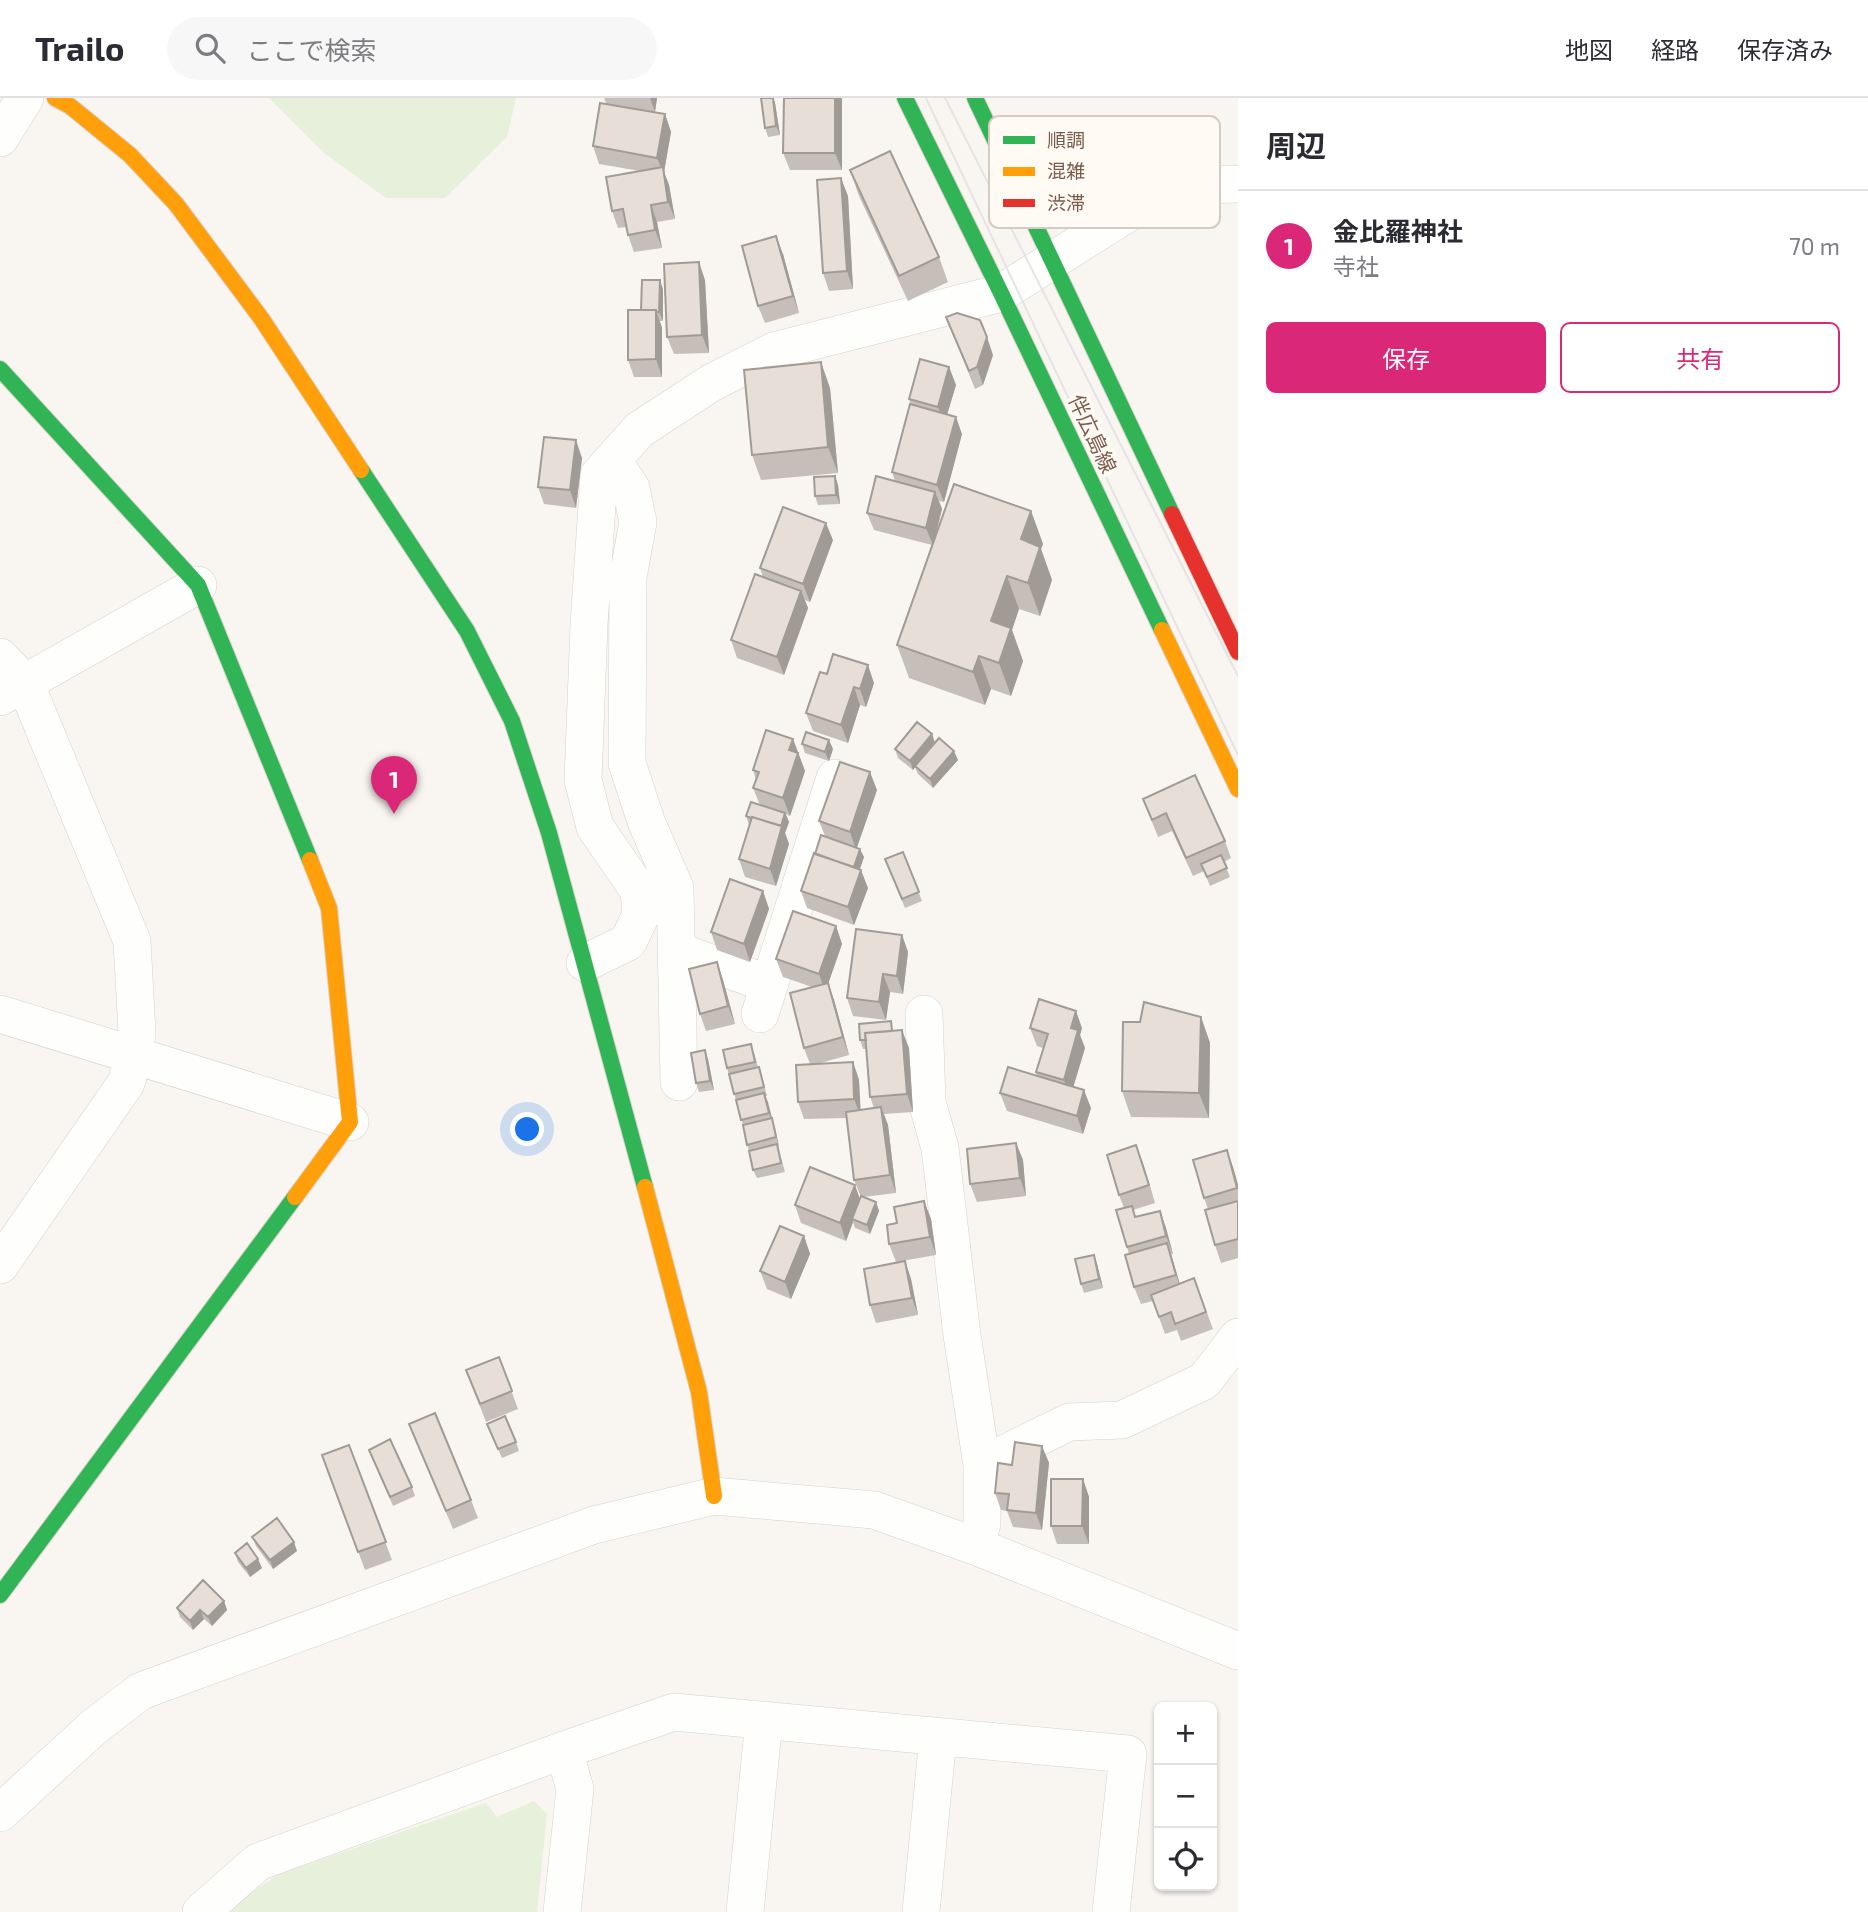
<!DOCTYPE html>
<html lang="ja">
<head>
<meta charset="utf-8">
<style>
	:root { --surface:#fff; --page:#f7f7f7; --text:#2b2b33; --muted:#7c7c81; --line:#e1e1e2; --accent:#db2777 }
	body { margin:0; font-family:"Exo 2","Noto Sans JP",sans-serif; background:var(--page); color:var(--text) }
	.controls { position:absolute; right:21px; bottom:21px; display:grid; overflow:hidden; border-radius:10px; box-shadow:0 2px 5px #0004 }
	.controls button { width:63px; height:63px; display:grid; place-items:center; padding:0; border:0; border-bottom:2px solid var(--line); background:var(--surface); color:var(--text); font:35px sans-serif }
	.you { position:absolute; left:528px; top:1032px; width:24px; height:24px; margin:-18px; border:5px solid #fff; border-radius:50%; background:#1a73e8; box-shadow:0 0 0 10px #1a73e833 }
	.badge { display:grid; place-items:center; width:46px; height:46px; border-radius:50%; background:var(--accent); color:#fff; font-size:23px; font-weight:700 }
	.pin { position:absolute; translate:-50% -58px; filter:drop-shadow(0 2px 4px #0008) }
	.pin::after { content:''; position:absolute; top:37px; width:24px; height:21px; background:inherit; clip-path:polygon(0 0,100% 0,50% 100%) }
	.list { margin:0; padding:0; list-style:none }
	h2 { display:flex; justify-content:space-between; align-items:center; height:91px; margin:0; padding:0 28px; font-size:30px }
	h2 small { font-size:23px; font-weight:400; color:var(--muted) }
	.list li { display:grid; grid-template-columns:46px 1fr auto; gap:21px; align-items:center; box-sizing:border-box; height:112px; padding:0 28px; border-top:2px solid var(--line) }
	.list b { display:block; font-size:26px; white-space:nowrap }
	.list p { margin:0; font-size:23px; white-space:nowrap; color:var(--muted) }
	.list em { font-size:23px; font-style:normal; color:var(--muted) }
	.actions { display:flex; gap:14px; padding:21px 28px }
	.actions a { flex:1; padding:16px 0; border:2px solid var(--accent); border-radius:10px; text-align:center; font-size:24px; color:var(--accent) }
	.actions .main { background:var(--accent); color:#fff }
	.icon { flex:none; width:38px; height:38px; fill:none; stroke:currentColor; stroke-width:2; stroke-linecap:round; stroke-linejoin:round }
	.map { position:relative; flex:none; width:1238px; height:1814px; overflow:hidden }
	header { display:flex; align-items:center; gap:42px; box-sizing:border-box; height:98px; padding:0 35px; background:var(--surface); border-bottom:2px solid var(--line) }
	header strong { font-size:33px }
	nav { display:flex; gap:38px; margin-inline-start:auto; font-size:24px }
	.search { width:490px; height:63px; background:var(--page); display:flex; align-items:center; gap:18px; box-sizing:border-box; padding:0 24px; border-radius:38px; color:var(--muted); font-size:26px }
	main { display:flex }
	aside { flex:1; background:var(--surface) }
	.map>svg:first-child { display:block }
</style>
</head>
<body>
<header>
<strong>Trailo</strong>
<div class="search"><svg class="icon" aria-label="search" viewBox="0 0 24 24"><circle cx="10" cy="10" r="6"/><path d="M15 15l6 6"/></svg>ここで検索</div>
<nav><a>地図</a><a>経路</a><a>保存済み</a></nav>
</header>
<main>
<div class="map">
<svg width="1238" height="1814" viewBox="0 0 1238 1814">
	<rect width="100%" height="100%" fill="#f9f5f0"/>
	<path fill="#e7f0db" d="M269 0H516L507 39 445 100H386L324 55Z
		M534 1703 547 1716 537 1814H225V1812L279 1776 486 1705 497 1719Z"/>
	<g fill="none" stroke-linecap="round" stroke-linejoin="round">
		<g stroke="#d7d1cb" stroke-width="38">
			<path id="street" d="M0 40 25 0
				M612 362 631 390 638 424 628 479 627 665 646 723 675 790 679 984
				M0 559 25 585 132 843 137 935 134 957 126 985 0 1167
				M0 599 198 487
				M677 853 769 886
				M585 865 628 844 641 817 639 793 595 729 583 682 589 527 599 377 639 332 711 285 774 253 1001 195 1136 110 1196 87 1238 86
				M0 916 350 1024
				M760 916 835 680
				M924 916 927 1004 940 1050 962 1237 982 1367V1426L975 1448
				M982 1367 1069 1324 1122 1322 1204 1283 1238 1239
				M0 1715 95 1628 141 1593 594 1427 714 1398 874 1412 975 1448 1238 1553
				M201 1814 258 1764 564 1652 674 1614 1128 1656 1111 1814
				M562 1814 575 1691 564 1652
				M745 1814 764 1622
				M921 1814 938 1639"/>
		</g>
		<g stroke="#d9d2cb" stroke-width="18">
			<path id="fast" d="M905 0 1001 195 1162 532
				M975 0 1172 416
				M0 271 198 487 310 762
				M361 372 467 533 512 623 549 735 645 1089
				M0 1497 295 1099"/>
		</g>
		<g stroke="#d9d2cb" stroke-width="18">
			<path id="slow" d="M55 0 70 8 130 57 176 106 261 220 361 372
				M1162 532 1238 691
				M645 1089 699 1294 714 1398
				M295 1099 350 1024 329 810 310 762"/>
		</g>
		<g stroke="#d9d2cb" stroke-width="18">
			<path id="jam" d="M1172 416 1238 554"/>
		</g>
		<use href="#street" stroke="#fefefd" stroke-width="37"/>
		<use href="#fast" stroke="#30b455" stroke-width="16"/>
		<use href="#slow" stroke="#ff9f0a" stroke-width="16"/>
		<use href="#jam" stroke="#e5322d" stroke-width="16"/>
		<path stroke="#e6e3e7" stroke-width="2" d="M926 0 1238 657
			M945 0 1238 578"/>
	</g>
	<path fill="#c6bfb9" d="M604 0H657L655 14 638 12 665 16 671 34 664 74 669 87 675 121 657 124 662 150 634 154 628 137 626 129 618 130 612 113 640 73 599 66 593 48 607 7Z
		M761 0H773L775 5 780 37 768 39 765 30Z
		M842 0V72H790L783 55Z
		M850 72 939 159 948 184 908 203 859 98Z
		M848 98 853 191 829 193 823 175Z
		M783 156 799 215 765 225 758 208Z
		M705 182 709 255 674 256 667 239Z
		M663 191V223H660L662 230V279H634L628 262 641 212Z
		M946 219 993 257 983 287 975 291Z
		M949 269 956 287 947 316 962 336 944 404 939 403 942 411 935 440 1031 413 1043 446 1041 451 1052 482 1040 518 1019 511 1012 532 1023 563 1011 598 991 591 985 607 909 580 897 547 932 447 874 432 867 415 895 383 892 374 911 307 909 301Z
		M830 290 838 375 761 382 752 357Z
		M582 360 576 410 544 406 538 389Z
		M835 378 838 387 840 406 818 407 815 398Z
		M833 442 810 504 805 502 808 510 784 577 737 560 731 542 763 479 760 470Z
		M827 576 874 585 866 609 860 607 848 645 813 633 806 615Z
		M932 636 935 645 958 662 933 690 918 676 915 669 913 672 898 660 895 651Z
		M793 641 805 673 790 718 786 716 789 724 785 735 789 746 776 788 745 779 739 761 749 727 746 718 760 707 753 690 756 682 753 672Z
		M802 646 833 651 829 663 805 655Z
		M877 692 857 749 864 759 859 771 868 790 854 827 807 810 801 793 815 756 825 738 819 723Z
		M1143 701 1225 743 1231 760 1224 764 1230 779 1210 788 1204 773 1193 778 1172 733 1158 739Z
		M903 754 922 803 905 810 885 761Z
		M763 793 769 811 750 864 717 852 711 834Z
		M836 828 842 846 828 886 834 902 849 957 817 966 853 964 859 982 860 1012 874 1010 870 999 867 951H863L860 942 895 933 909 950 913 1014 884 1016 888 1027 896 1095 863 1099 876 1104 879 1113 870 1136 855 1130 853 1124 846 1143 801 1125 795 1107 860 1101 861 1099 854 1082 846 1020 804 1021 798 1004 810 966 804 950 812 889 783 879 776 861Z
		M902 837 908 854 903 896 890 894 886 922 853 918 847 900Z
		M717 864 723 882 735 926 706 933 700 916Z
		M1201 919 1210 945 1209 1020 1131 1019 1122 993 1140 924Z
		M1030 930H1082L1080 937 1085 950 1073 989 1091 1010 1083 1036 1007 1013 1000 995 1037 978 1036 974 1043 950 1037 948Z
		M754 954 758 969 762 978 767 998H765L775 1029 779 1048H778L785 1074 757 1080 753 1072 743 1027 727 970Z
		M708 961 714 992 699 994 696 985Z
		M1016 1045 1023 1062 1026 1098 977 1104 970 1086Z
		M1136 1047 1155 1105 1133 1112 1136 1119 1160 1113 1166 1130 1173 1156H1171L1180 1186 1194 1180 1213 1231 1181 1243 1177 1232 1165 1236 1153 1203 1141 1206 1134 1189 1129 1156 1127 1149 1124 1110 1119 1097Z
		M1233 1069 1238 1087V1160L1221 1165 1215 1147 1208 1111 1204 1100Z
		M924 1103 931 1121 936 1157 896 1164 889 1146 897 1125Z
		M804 1138 810 1156 791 1201 767 1191 760 1173Z
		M905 1163 911 1181 918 1217 876 1225 870 1207Z
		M1097 1166 1103 1190 1084 1195 1081 1186Z
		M499 1259 518 1311 486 1324 466 1272Z
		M409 1326 471 1402 478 1420 453 1431Z
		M487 1326 516 1344 519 1353 502 1360Z
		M349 1347 392 1462 365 1472 322 1357Z
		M1042 1348 1049 1365 1042 1432 1013 1429 1007 1413 1001 1412 995 1395 1012 1367Z
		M369 1352 412 1389 415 1398 393 1408Z
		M1083 1381 1089 1399V1446H1057L1051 1428Z
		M252 1439 297 1453 273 1471 256 1448Z
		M235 1455 262 1470 250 1479 238 1464Z
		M224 1503 227 1512 212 1528 204 1521 193 1532 180 1519 177 1510Z"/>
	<path fill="#a19b96" d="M650 0H657L655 14Z
		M773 0 775 5 780 37 776 28Z
		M835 0H842V72L835 55Z
		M665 16 671 34 664 74 669 87 675 121 668 104 664 77 657 60Z
		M841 80 848 98 853 191 847 173Z
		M651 107 657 124 662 150 655 132Z
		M776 138 783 156 799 215 793 198Z
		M699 164 705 182 709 255 702 237Z
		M660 182 663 191V223L659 214Z
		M656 212 662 230V279L656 261Z
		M987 239 993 257 983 287 977 269Z
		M821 264 830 290 838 375 828 349Z
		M949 269 956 287 944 327 938 309Z
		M956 319 962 336 944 404 937 387Z
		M576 342 582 360 576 410 570 392Z
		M835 378 838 387 840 406 836 397Z
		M935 394 942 411 933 447 926 430Z
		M1031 413 1043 446 1041 451 1052 482 1040 518 1028 485 1021 441Z
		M826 425 833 442 810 504 803 486Z
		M1007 478 1019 511 1012 532 1023 563 1011 598 999 565 991 523Z
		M801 493 808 510 784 577 777 559Z
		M979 558 991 591 985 607 973 574Z
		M868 567 874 585 866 609 860 591Z
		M854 589 860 607 848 645 841 627Z
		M932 636 935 645 913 672 910 663Z
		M793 641 805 673 790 718 783 700 789 652Z
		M829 642 833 651 829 663 825 654Z
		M954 653 958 662 933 690 930 681Z
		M870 674 877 692 856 752 850 734Z
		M785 715 789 724 785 735 789 746 776 788 770 771Z
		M860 751 864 759 857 780 853 771Z
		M861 772 868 790 854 827 848 809Z
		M763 793 769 811 750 864 744 846Z
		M836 828 842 846 828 886 834 902 849 957 819 876Z
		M902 837 908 854 903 896 897 878Z
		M717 864 723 882 735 926 728 908Z
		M883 876 890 894 886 922 879 904Z
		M1076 913 1082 930 1080 937 1085 950 1070 1000 1064 982 1071 930Z
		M1201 919 1210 945 1209 1020 1199 995Z
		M902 932 909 950 913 1014 907 996Z
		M705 952 708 961 714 992 710 983Z
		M853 964 859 982 861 1019 854 1001Z
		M1084 992 1091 1010 1083 1036 1077 1018Z
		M764 995 768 1004 779 1048 769 1015Z
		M881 1009 888 1027 896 1095 890 1077Z
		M1016 1045 1023 1062 1026 1098 1020 1080Z
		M1136 1047 1143 1065 1155 1105 1149 1087Z
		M1227 1052 1233 1069 1238 1087V1091Z
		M855 1087 861 1104 852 1121 853 1124 846 1143 840 1125Z
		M924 1103 931 1121 936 1157 930 1139Z
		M876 1104 879 1113 870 1136 867 1127Z
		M1160 1113 1166 1130 1173 1156 1166 1138Z
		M804 1138 810 1156 791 1201 785 1184Z
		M1167 1145 1173 1163 1182 1194 1176 1177Z
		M1094 1157 1097 1166 1103 1190 1099 1181Z
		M905 1163 911 1181 918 1217 912 1200Z
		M1042 1348 1049 1365 1042 1432 1036 1415Z
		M1083 1381 1089 1399V1446L1082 1428Z
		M294 1444 297 1453 273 1471 270 1462Z
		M258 1461 262 1470 250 1479 246 1470Z
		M224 1503 227 1512 212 1528 208 1519Z
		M200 1512 204 1521 193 1532 190 1523Z"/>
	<path fill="#e6ded7" stroke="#a19b96" stroke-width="2" d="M761 0H773L776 28 765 30Z
		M784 0H835V55H783Z
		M600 5 665 16 657 60 593 48Z
		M890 53 939 159 899 178 850 72Z
		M663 69 668 104 651 107 655 132 628 137 623 111 612 113 606 79Z
		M841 80 847 173 823 175 817 82Z
		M776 138 793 198 758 208 742 148Z
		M699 164 702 237 667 239 664 166Z
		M642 182H660L659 214H656V212H641Z
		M628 212H656V261L628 262Z
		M957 215 980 222 987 239 977 269 969 273 946 219Z
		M920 261 949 269 938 309 909 301Z
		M821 264 828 349 752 357 744 272Z
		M910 306 956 319 937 387 892 374Z
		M544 339 576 342 570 392 538 389Z
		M835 378 836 397 815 398 814 379Z
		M876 378 935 394 926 430 867 415Z
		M954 386 1031 413 1021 441 1040 449 1028 485 1007 478 991 523 1011 530 999 565 979 558 973 574 897 547Z
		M783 409 826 425 803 486 760 470Z
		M755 476 801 493 777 559 731 542Z
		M833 556 868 567 860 591 854 589 841 627 806 615 820 574 827 576Z
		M917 624 932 636 910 663 895 651Z
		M766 632 793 641 789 652 798 655 783 700 753 690 759 674 753 672Z
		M806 634 829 642 825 654 802 646Z
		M939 640 954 653 930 681 915 668Z
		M840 664 870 674 850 734 819 723Z
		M1195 677 1225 743 1186 760 1166 715 1152 722 1143 701Z
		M751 704 785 715 781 728 752 719 751 720 746 718Z
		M752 719 782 728 770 771 739 761Z
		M821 737 860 751 854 769 815 756Z
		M903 754 919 794 902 801 885 761Z
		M814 755 861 772 848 809 801 793Z
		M1221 757 1227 770 1207 779 1201 766Z
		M730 781 763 793 744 846 711 834Z
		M793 813 836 828 819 876 776 861Z
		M856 831 902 837 897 878 883 876 879 904 847 900Z
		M717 864 728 908 700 916 689 871Z
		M828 885 843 939 804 950 790 895Z
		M1039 901 1076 913 1071 930 1078 932 1064 982 1036 974 1048 936 1030 930Z
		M1144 904 1201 919 1199 995 1122 993 1123 924H1140Z
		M891 923 892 933 865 935 866 942H860L859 926Z
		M902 932 907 996 870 999 865 935Z
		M751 946 755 964 727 970 723 952Z
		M705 952 710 983 696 985 691 955Z
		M853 964 854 1001 798 1004 796 967Z
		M759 969 764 989 734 996 729 976Z
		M1008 969 1084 992 1077 1018 1000 995Z
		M764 995 769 1015 741 1022 736 1002Z
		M881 1009 890 1077 854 1082 846 1014Z
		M772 1020 776 1039 747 1047 743 1027Z
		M1016 1045 1020 1080 970 1086 967 1051Z
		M777 1046 781 1065 753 1072 749 1053Z
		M1136 1047 1149 1087 1119 1097 1107 1057Z
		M1227 1052 1237 1090 1204 1100 1193 1062Z
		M810 1069 855 1087 840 1125 795 1107Z
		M861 1098 876 1104 867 1127 852 1121Z
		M924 1103 930 1139 889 1146 887 1127 897 1125 894 1109Z
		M1238 1103V1141L1215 1147 1205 1112Z
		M1132 1108 1135 1119 1160 1113 1166 1138 1127 1149 1116 1112Z
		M780 1128 804 1138 785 1184 760 1173Z
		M1167 1145 1176 1177 1134 1189 1125 1157Z
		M1094 1157 1099 1181 1081 1186 1075 1161Z
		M905 1163 912 1200 870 1207 864 1171Z
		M1194 1180 1206 1214 1175 1226 1171 1214 1159 1219 1151 1197Z
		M499 1259 512 1293 480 1306 466 1272Z
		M435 1315 471 1402 446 1413 409 1326Z
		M505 1318 516 1344 498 1351 487 1326Z
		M390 1341 412 1389 390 1399 369 1352Z
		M1015 1344 1042 1348 1036 1415 1007 1412 1009 1396 995 1395 998 1365 1012 1367Z
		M349 1347 386 1444 358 1454 322 1357Z
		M1051 1381H1083L1082 1428H1051Z
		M277 1420 294 1444 270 1462 252 1439Z
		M247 1445 258 1461 246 1470 235 1455Z
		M203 1482 224 1503 208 1519 200 1512 190 1523 177 1510Z"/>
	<g text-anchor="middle" stroke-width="7" stroke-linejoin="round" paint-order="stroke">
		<g font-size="21" fill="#7a5c4d" stroke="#fffaf3">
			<text transform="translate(1092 336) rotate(65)" y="7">伴広島線</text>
		</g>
	</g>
	<rect x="989" y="18" width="231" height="112" rx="10" fill="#fffaf3" stroke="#d7cbc1" stroke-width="2"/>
	<rect x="1003" y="38" width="32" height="8" fill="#30b455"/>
	<rect x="1003" y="69" width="32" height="9" fill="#ff9f0a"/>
	<rect x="1003" y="101" width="32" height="8" fill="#e5322d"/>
	<g font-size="19" fill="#7a5c4d">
		<text x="1047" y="49">順調</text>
		<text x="1047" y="80">混雑</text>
		<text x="1047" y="112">渋滞</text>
	</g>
</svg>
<div class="controls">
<button>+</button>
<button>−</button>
<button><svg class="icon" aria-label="locate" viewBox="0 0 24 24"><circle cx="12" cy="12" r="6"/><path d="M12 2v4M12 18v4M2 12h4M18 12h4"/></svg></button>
</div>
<div class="you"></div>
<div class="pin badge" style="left:394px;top:716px">1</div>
</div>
<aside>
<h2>周辺<small></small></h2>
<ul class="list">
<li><span class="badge">1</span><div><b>金比羅神社</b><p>寺社</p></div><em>70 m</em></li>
</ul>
<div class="actions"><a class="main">保存</a><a>共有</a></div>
</aside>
</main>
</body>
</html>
